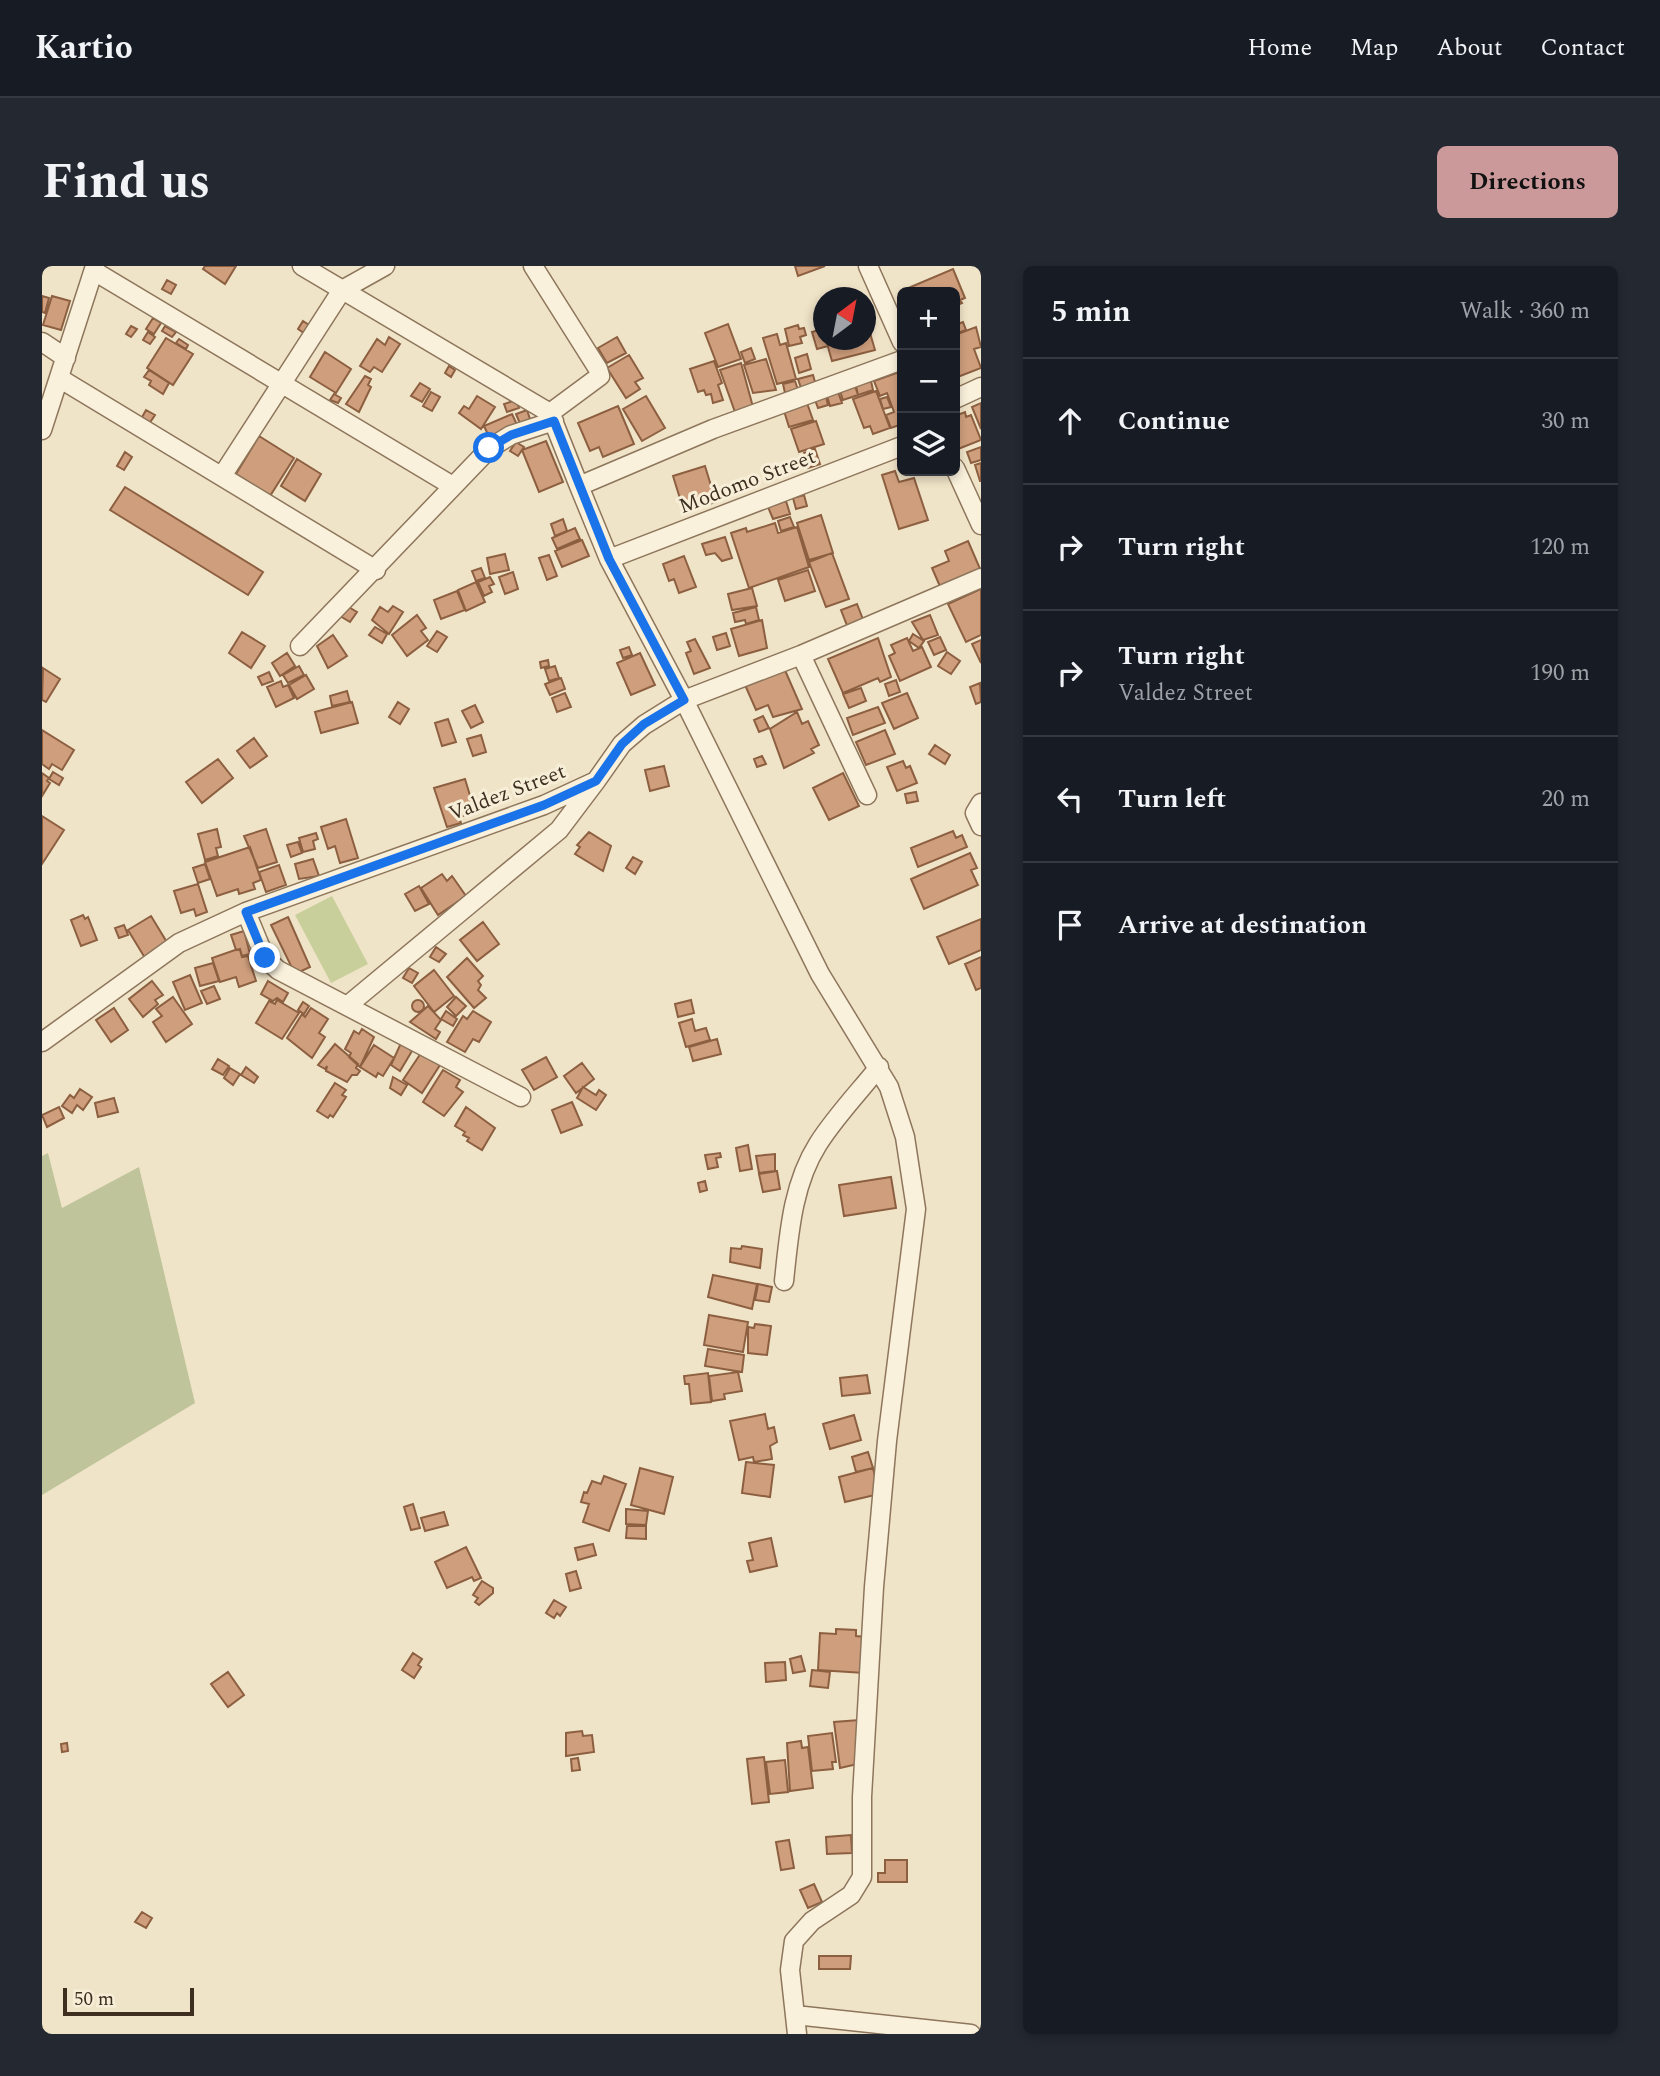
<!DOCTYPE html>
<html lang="en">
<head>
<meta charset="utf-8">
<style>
	:root { --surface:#171b24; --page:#242831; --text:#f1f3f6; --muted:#9ea1a6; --line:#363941; --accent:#cc999b }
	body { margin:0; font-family:Spectral,serif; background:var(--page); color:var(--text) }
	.controls { position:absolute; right:21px; top:21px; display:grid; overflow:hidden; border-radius:10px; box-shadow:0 4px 10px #0003 }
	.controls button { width:63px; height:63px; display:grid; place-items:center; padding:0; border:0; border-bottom:2px solid var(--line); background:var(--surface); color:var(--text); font:35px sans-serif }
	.compass { position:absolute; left:771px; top:21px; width:63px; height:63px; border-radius:50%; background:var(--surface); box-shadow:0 4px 10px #0003; rotate:32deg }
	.scale { position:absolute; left:21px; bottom:18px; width:131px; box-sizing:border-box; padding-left:7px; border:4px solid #3d2e20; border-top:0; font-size:19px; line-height:24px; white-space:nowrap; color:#3d2e20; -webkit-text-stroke:5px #f7eed8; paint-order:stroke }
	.stop { position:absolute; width:21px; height:21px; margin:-16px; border:5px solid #1a73e8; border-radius:50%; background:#fff }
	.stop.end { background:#1a73e8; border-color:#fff; box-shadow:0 2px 7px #0008 }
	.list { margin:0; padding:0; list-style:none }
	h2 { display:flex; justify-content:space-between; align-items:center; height:91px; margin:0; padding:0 28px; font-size:30px }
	h2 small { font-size:23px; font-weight:400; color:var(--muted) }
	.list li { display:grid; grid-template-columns:46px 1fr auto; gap:21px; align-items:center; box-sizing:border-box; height:126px; padding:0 28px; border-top:2px solid var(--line) }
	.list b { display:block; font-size:26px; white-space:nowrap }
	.list p { margin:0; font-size:23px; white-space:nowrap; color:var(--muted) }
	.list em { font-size:23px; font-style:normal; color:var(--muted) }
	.icon { flex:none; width:38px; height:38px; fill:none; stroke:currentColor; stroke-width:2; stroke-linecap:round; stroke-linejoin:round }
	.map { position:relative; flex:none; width:939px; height:1768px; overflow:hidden; border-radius:10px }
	header { display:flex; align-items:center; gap:42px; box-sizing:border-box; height:98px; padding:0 35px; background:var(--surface); border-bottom:2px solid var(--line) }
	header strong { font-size:33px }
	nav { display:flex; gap:38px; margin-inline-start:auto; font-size:24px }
	.intro { display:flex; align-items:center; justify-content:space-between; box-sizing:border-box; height:168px; padding:0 42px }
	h1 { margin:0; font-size:49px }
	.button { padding:18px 32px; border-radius:10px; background:var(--accent); color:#111; font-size:24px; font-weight:700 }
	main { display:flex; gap:42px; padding:0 42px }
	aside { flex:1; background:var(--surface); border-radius:10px; box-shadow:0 4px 10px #0003 }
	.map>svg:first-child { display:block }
</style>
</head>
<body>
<header>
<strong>Kartio</strong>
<nav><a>Home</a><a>Map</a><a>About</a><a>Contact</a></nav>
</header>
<div class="intro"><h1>Find us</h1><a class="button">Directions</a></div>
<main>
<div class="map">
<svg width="939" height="1768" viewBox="0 0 939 1768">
	<rect width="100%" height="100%" fill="#f0e4c8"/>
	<path fill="#c9cf9b" d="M290 630 326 698 289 717 253 649Z"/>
	<path fill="#bfc49a" d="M6 887 20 942 97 901 153 1137 0 1229V890Z"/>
	<path fill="#cf9f7d" stroke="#8d5f41" stroke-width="2" d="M163 0H194L183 18 161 3Z
		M753 0H783L756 10Z
		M911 3 923 32 918 34 920 37 913 40V26H866L864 23Z
		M125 14 134 19 129 28 120 23Z
		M0 30 7 32 3 47 0 46Z
		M10 30 28 35 19 64 1 59Z
		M111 52 119 57 112 68 104 63Z
		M261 55 267 59 262 67 256 63Z
		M921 56 924 64 913 68V59Z
		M686 58 699 93 676 101 663 67Z
		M756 59 757 63 762 62 764 69 758 71 760 77 747 80 743 63Z
		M89 60 95 63 89 71 84 68Z
		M123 60 134 66 130 71 120 65Z
		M934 61 939 81 932 83 939 102 913 112V69Z
		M781 63 786 80 775 83 770 66Z
		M106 66 113 71 108 78 101 74Z
		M828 67 833 84 790 95 784 74H824V69Z
		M735 68 738 79 744 77 754 113 735 118 721 72Z
		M347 71 358 78 340 106 332 101 328 106 318 100 335 73 343 79Z
		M575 71 584 87 565 97 556 82Z
		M124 72 151 88 131 119 105 102Z
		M137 73 146 79 144 83 134 77Z
		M709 82 713 93 703 97 699 86Z
		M283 86 309 103 294 127 268 111Z
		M765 88 769 103 757 107 753 92Z
		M587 89 601 112 593 116 598 123 584 132 565 102Z
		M724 93 734 124 711 127 702 99Z
		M672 95 680 117 676 119 681 134 671 137 669 128 664 129 662 124 656 126 648 103Z
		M699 97 711 141 693 146 678 104Z
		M407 100 413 104 409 111 403 107Z
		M107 104 127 117 121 128 107 119 109 115 102 111Z
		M860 105V158L849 162 844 149 852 146 845 127 838 130 832 115Z
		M771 109 775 123 761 128 756 113Z
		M323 110 329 113 326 119 329 121 317 146 304 138Z
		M753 115 756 124 743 127 741 118Z
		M829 115 831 124 816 129 814 120Z
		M378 117 388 123 380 136 369 130Z
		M813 120 816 129 801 134 798 125Z
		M834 125 848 162 831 168 828 160 822 162 811 133Z
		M389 126 398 131 390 145 381 140Z
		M796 126 800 137 788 140 785 130Z
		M292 128 299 132 296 137 288 134Z
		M435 130 453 141 439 163 417 147 422 140 427 143Z
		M604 130 623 162 600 175 581 143Z
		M784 131 786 139 776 142 773 134Z
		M845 131 849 141 841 143 838 133Z
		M474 134 477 142 465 146 462 138Z
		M765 137 771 154 747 161 742 145Z
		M939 137V163L930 141Z
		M576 140 592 178 561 191 557 181 548 185 536 157Z
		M104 144 113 149 107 158 99 153Z
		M485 144 489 156 479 160 474 148Z
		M923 146 924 151 929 149 939 174 916 183 913 150Z
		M470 148 477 163 449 175 442 160Z
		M774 155 782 178 757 186 749 163Z
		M217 170 252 192 228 230 194 208Z
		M504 175 521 216 497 226 480 184Z
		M474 176 482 181 476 190 468 185Z
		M939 181V194L929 197 925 186Z
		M773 183 778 198 766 202 762 187Z
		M83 186 90 191 82 204 75 200Z
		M255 193 279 208 263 235 239 220Z
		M939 197V215H938L933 199Z
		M663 200 674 236 659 240 657 234 640 239 631 210Z
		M853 205 857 216 872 212 886 254 857 263 840 209Z
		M83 221 221 306 206 329 68 244Z
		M762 229 765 240 754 243 751 232Z
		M744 235 748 248 731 253 726 241Z
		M779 249 791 287 767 294 755 257Z
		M748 251 752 261 739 265 736 255Z
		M521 253 525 265 513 270 509 258Z
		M733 257 736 267 755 261 767 301 707 322 689 267 704 262 705 266Z
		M533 262 538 273 515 283 510 272Z
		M683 271 690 292 680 295 673 287 664 289 660 278Z
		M540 274 547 290 520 301 513 285Z
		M926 275 939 305 900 325 890 302 907 295 903 285Z
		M790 287 807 333 784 341 767 296Z
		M463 288 467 304 448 308 445 292Z
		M507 289 515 310 505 314 497 292Z
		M642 290 654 321 637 327 632 313 627 315 621 298Z
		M439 302 443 312 434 315 430 305Z
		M766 304 773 325 743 335 736 314Z
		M471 306 476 323 463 328 457 311Z
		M448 311 452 318 447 320 450 326 442 330 436 316Z
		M434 316 443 336 424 345 416 324Z
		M710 322 715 340 690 344 686 328Z
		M939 323V369L924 376 906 338Z
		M415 325 423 344 399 353 392 334Z
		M815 338 822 356 806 362 799 344Z
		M305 340 315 346 308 356 298 350Z
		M351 340 361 346 347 368 330 354 338 341 346 346Z
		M714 341 717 354 704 358 703 354 693 356 691 347Z
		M375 349 384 362 379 365 386 374 365 390 350 369Z
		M888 349 896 369 881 374 870 356Z
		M720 354 725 382 697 390 689 363Z
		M333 361 345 368 340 377 327 369Z
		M395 365 405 371 395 386 385 380Z
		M200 366 223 380 209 402 187 387Z
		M684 367 688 380 675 384 671 371Z
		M871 368 882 375 877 382 867 375Z
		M291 369 305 390 286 402 275 380Z
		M898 371 904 384 892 389 886 376Z
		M836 372 849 411 838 416 836 412 801 427 786 393Z
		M865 372 871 385 880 381 889 401 858 415 847 390 853 387 849 379Z
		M653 373 668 402 652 408 644 387 649 385 645 376Z
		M939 374V397L930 378Z
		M587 381 590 389 581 392 578 384Z
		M905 386 918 395 909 408 896 400Z
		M245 387 253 400 238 410 230 397Z
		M598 387 613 419 589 429 575 397Z
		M506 394 507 400 499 402 498 396Z
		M257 400 262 409 246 417 241 409Z
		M513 400 517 412 507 415 503 403Z
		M1 402 18 413 4 436 0 434Z
		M742 402 760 443 731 451 726 439 714 444 703 419Z
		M227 406 231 415 220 419 216 411Z
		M264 409 272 423 255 433 247 419Z
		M519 412 523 423 508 429 503 418Z
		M854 414 858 426 847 430 843 418Z
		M239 415 241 421 246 419 252 432 234 441 225 421Z
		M938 417 939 436 934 438 928 421Z
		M819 422 824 435 807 442 801 428Z
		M305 425 308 436 290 440 288 430Z
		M523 427 529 441 515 446 510 432Z
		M865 427 876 452 852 463 840 437Z
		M310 436 316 457 279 467 273 446Z
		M356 436 367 443 358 458 347 451Z
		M433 439 441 456 429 462 420 445Z
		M836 441 843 457 811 469 805 452Z
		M755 446 760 458 766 455 777 479 769 483 772 487 742 502 728 463Z
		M721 450 727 462 717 466 712 454Z
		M406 453 414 476 400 480 393 457Z
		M0 464 32 484 20 504 10 498 7 503 0 498Z
		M843 464 853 488 824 499 814 476Z
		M439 469 444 486 431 490 425 473Z
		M212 472 225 490 208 502 195 485Z
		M893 479 908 489 903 498 887 488Z
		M720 490 724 498 715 501 712 493Z
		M176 493 191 512 160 537 144 516Z
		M861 495 864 502 868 500 875 517 855 525 845 501Z
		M622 500 627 520 608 525 603 504Z
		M11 506 21 512 17 519 7 513Z
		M0 507 7 512 5 515 8 517 0 530Z
		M801 507 817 540 787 554 771 522Z
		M423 513 433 546 417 551 419 557 405 561 392 522Z
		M874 526 876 535 865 537 863 528Z
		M0 550 22 564 0 598Z
		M304 553 316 592 298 597 293 580 286 583 279 561Z
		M175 563 179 581 174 582 176 590 163 594 156 568Z
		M224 563 235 596 216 602 202 570Z
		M911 565 914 572 920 569 925 581 876 601 869 582Z
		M547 566 569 580 561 605 533 588 538 581 535 579Z
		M274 567 276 573 271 575 273 583 261 586 257 572Z
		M256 576 260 587 249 591 245 579Z
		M208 581 219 614 211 617 213 623 197 628 196 623 175 630 163 596Z
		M928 587 935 602 929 604 936 619 882 643 869 613Z
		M591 591 600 596 593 608 584 602Z
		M271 593 277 610 257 613 253 598Z
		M163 598 168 613 156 617 151 602Z
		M237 599 244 619 224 626 217 606Z
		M400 608 405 615 410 610 424 630 396 649 379 622Z
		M156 618 165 646 154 650 152 643 139 647 132 625Z
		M377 620 387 638 373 645 363 628Z
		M41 649 43 653 46 651 55 674 39 680 29 654Z
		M109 650 126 678 103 692 86 664Z
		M246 651 268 701 253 708 229 659Z
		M939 653V684L907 698 895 671Z
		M441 656 457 678 435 695 418 674Z
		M82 659 86 669 77 672 73 662Z
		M202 665 208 688 200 690 198 683 194 684 189 669Z
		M394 681 404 688 397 696 388 691Z
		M193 684H198L200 691 206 690 214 715 197 721 194 711 178 716 170 692Z
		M939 691V722L934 724 923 698Z
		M425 692 441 710 436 715 439 719 436 724 444 732 432 742 405 711Z
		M171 697 177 715 158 720 153 702Z
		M367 702 376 707 370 717 361 712Z
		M392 704 412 730 392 746 372 720Z
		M148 709 160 737 143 744 131 716Z
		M110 715 121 729 113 734 116 738 101 751 87 733Z
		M226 715 246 727 241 736 235 732 231 735 219 728Z
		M172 720 178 733 165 738 159 725Z
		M131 731 150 758 124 776 111 756 120 750 114 743Z
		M414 731 424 740 414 750 405 741Z
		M370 740a6 6 0 1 1 12 0a6 6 0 1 1-12 0Z
		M235 734 257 747 240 773 214 757 227 735 233 738Z
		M649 734 652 747 636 751 633 738Z
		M261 736 267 740 262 748 256 744Z
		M386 740 399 754 393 763 398 766 394 773 368 756Z
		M72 742 86 764 69 776 54 754Z
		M269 742 286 753 277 767 283 771 270 792 245 772 260 748 263 751Z
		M404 745 415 753 411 760 399 753Z
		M431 745 449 756 437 776 431 773 423 786 405 776 421 750 425 753Z
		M650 753 653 765 664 762 668 774 644 781 637 757Z
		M320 763 332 771 318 801 307 791 309 787 303 783 312 765 317 768Z
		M675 773 679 788 651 795 647 781Z
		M359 777 370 785 358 805 349 799Z
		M293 778 316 798 314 802 318 805 315 809H310L305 816 284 805 285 800 283 803 276 799Z
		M332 779 352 792 341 810 336 807 334 811 318 801Z
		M379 787 398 799 380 827 361 814Z
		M504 791 515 811 492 824 480 804Z
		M176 793 187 800 181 809 170 803Z
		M540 797 552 813 534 827 522 810Z
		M204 801 216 811 212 817 199 809Z
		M188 802 198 808 191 819 182 812Z
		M401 804 418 814 414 821 421 826 402 850 381 836Z
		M351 811 365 819 359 829 348 822Z
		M293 817 304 824 300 829 304 831 291 851 288 849 286 852 275 845Z
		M541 821 554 829 557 824 564 829 554 844 535 832Z
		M38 823 50 831 41 844 35 839 30 847 20 840 28 829 32 832Z
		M72 832 76 846 56 851 53 837Z
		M530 836 540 859 519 867 510 844Z
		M17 841 22 852 5 861 0 849Z
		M424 841 453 862 440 884 425 875 427 872 421 869 423 866 413 860Z
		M706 879 710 903 698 905 694 882Z
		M678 887 679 891 674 892 676 901 666 903 663 889Z
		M733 888V905L717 907 714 890Z
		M735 905 738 923 721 926 717 908Z
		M849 911 854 942 802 950 797 919Z
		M663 915 665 924 658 926 656 917Z
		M700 980 720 983 718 1002 688 996 689 982 699 983Z
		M671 1009 715 1018 710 1043 666 1031Z
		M716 1018 730 1021 727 1036 713 1034Z
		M667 1049 706 1056 701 1086 662 1079Z
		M713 1058 729 1060 725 1089 706 1087V1061L712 1062Z
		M666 1083 702 1089 700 1106 663 1100Z
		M696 1106 700 1125 682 1128 683 1133 670 1135 667 1110Z
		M666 1107 669 1136 649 1138 647 1118H643L642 1110Z
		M825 1109 828 1127 800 1130 798 1112Z
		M723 1148 726 1163 732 1161 735 1176 728 1180 730 1193 712 1196 711 1191 697 1194 688 1155Z
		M812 1149 819 1174 788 1183 781 1158Z
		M826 1186 831 1202 814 1206 810 1191Z
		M704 1196 732 1199 728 1231 700 1227Z
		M598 1202 631 1211 622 1248 589 1239Z
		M831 1202 837 1228 803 1236 797 1211Z
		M562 1210 584 1218 567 1265 541 1256 547 1238 539 1236 542 1226 545 1227 550 1215 559 1218Z
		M371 1238 378 1262 369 1264 362 1241Z
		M584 1243 606 1245 604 1259 584 1258Z
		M402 1246 406 1259 383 1265 379 1252Z
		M585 1260H604V1273L584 1272Z
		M729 1272 735 1300 708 1306 705 1295 711 1294 707 1277Z
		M551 1278 554 1289 536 1294 533 1282Z
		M424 1281 439 1312 432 1315 430 1311 405 1322 393 1296Z
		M534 1305 539 1322 528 1325 524 1308Z
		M440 1315 451 1322V1327L437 1339 433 1336 436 1332 431 1329Z
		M512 1334 524 1341 518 1350 515 1347 512 1352 504 1347Z
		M794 1363 814 1364V1370L824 1371 822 1407 776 1404 778 1367 794 1368Z
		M371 1387 380 1393 376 1399 379 1401 372 1412 360 1404Z
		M759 1390 763 1405 751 1407 748 1393Z
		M743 1396 744 1414 724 1416 723 1397Z
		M770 1404 788 1406 786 1422 768 1420Z
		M186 1406 202 1429 186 1441 169 1418Z
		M817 1454 820 1497 798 1502 792 1456Z
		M540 1465 541 1470 550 1469 552 1486 524 1490V1467Z
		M790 1467 794 1496H790L791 1503 770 1505 766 1470Z
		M759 1475 760 1482 766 1481 771 1522 748 1525 745 1477Z
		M25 1477 26 1485 20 1486 19 1478Z
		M722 1491 727 1536 710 1538 705 1493Z
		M536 1492 538 1504 530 1505 529 1493Z
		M743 1494 746 1526 728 1528 724 1496Z
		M809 1569 810 1587 785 1588 784 1571Z
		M747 1574 752 1602 739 1604 734 1576Z
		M843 1594H865V1616H836V1607H843Z
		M772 1618 780 1636 766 1642 758 1624Z
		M100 1646 110 1652 104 1662 93 1656Z
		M777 1690H809L808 1703H777Z"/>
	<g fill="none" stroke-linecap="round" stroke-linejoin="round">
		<g stroke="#8d765c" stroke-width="21">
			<path id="street" d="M260 0 508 147 537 220
				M491 0 556 103 558 110 508 147
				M826 0 860 76
				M52 5 409 219
				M0 76 24 92
				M17 112 334 304
				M913 133 939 121
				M0 164 53 0
				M913 202 939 259
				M180 210 300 24 343 0
				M567 293 860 180
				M258 380 448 182 469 169 512 155
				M759 389 825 529
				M939 537 933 547 939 560
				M204 646 223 692 236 704 479 831
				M305 740 517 564 554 515
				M0 776 137 677 204 646 502 539 554 515 580 478 602 459 642 434 759 389 939 312
				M742 1015C747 969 750 919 776 878 793 851 817 826 837 801
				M753 1749 929 1768
				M755 1768 748 1704 752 1675 770 1655 809 1629 820 1611V1531L832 1321 845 1175 874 943 863 871 847 821 778 708 642 434 567 293 537 220 671 163 860 94"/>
		</g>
		<use href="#street" stroke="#faf1dc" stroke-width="18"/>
	</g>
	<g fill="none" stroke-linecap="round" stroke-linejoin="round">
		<path stroke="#1a73e8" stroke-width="9" d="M223 692 204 646 502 539 554 515 580 478 602 458 642 434 567 293 512 155 469 169 447 182"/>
	</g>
	<g text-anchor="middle" stroke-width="6" stroke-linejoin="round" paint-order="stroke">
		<g font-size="21" fill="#3d2e20" stroke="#f7eed8">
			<text transform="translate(705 215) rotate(-21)" y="7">Modomo Street</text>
			<text transform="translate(465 526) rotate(-21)" y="7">Valdez Street</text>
		</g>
	</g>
</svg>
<div class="controls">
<button>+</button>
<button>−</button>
<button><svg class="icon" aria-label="layers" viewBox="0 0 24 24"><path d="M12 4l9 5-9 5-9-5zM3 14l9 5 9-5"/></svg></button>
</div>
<svg class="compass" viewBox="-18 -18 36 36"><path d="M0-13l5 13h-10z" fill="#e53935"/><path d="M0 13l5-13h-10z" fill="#9ea1a6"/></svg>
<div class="scale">50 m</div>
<div class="stop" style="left:447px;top:182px"></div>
<div class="stop end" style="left:223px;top:692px"></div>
</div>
<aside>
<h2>5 min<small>Walk · 360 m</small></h2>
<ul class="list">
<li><svg class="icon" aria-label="ahead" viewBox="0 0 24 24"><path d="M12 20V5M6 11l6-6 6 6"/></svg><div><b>Continue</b></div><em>30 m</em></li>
<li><svg class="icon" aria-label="right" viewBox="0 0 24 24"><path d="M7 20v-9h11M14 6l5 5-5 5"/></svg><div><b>Turn right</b></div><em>120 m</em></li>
<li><svg class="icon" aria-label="right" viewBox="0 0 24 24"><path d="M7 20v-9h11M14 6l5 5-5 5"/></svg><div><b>Turn right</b><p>Valdez Street</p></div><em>190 m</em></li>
<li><svg class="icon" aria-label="left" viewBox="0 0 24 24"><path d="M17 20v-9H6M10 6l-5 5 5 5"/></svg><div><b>Turn left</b></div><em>20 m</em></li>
<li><svg class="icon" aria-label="arrive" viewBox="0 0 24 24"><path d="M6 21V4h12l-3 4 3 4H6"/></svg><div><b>Arrive at destination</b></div></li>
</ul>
</aside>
</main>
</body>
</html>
